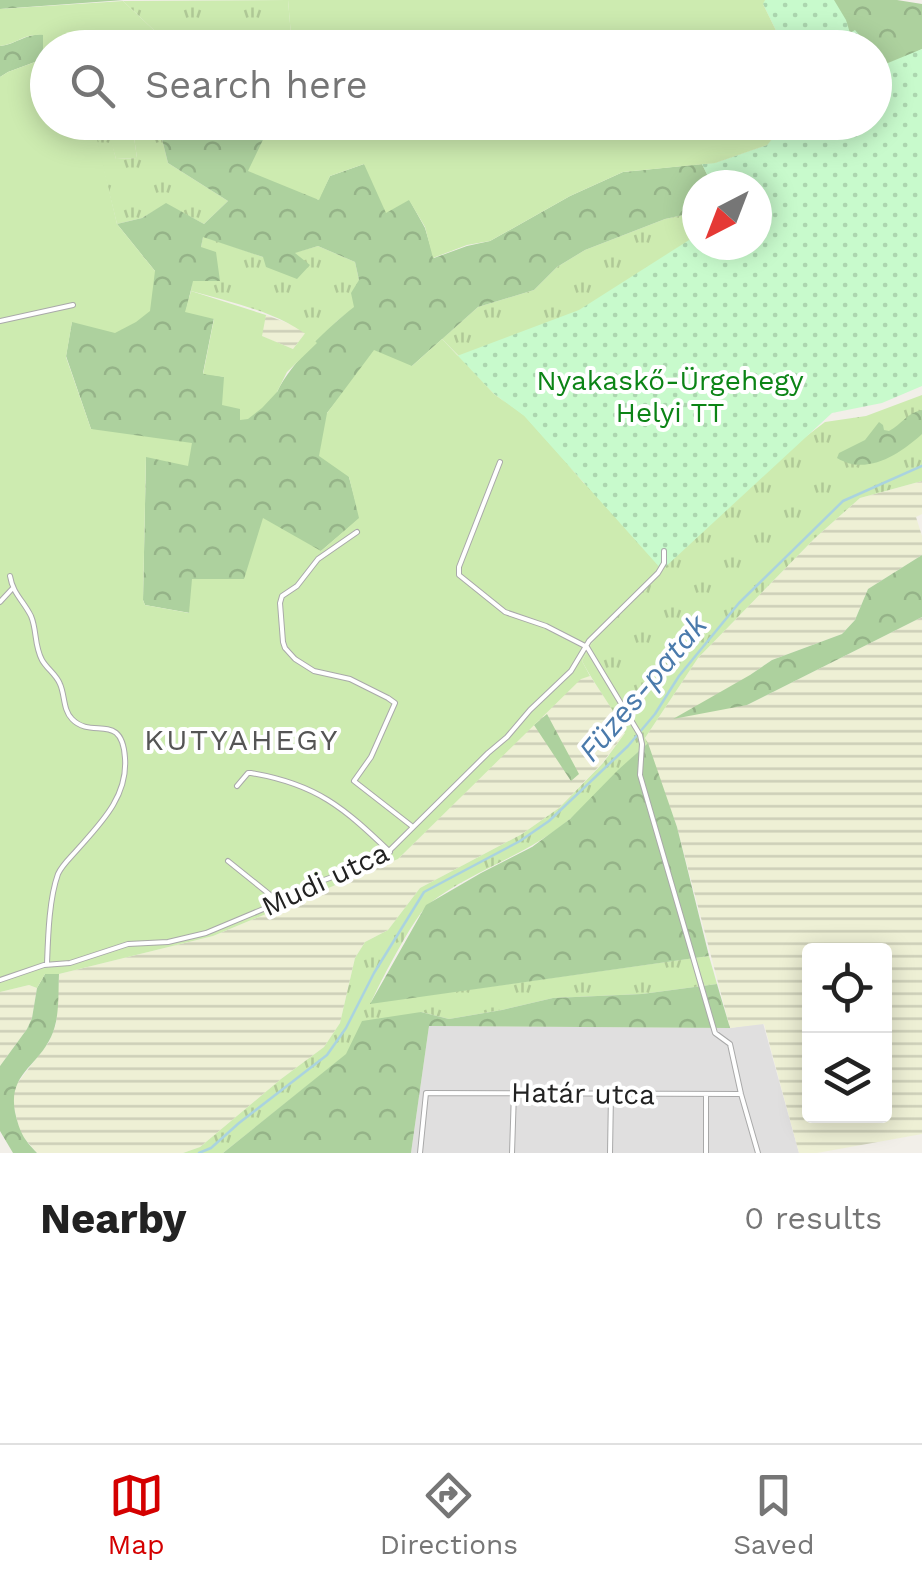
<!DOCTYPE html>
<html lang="en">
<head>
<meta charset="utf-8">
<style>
	:root { --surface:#fff; --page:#f2f2f2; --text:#222; --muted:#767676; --line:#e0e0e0; --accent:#d40000 }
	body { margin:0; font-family:"Work Sans",sans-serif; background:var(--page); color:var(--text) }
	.controls { position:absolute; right:30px; bottom:30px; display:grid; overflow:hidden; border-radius:10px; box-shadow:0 5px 25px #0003 }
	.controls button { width:90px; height:90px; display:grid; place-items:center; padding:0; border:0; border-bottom:2px solid var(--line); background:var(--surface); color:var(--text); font:50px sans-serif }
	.compass { position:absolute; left:682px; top:170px; width:90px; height:90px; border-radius:50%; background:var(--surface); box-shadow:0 5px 25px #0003; rotate:222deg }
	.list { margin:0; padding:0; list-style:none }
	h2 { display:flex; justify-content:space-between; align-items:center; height:130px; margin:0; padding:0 40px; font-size:42px }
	h2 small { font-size:32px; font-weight:400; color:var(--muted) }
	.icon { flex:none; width:55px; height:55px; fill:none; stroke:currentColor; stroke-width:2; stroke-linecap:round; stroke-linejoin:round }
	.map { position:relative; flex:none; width:922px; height:1153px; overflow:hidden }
	.search { position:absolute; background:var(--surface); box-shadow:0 5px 25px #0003; left:30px; right:30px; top:30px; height:110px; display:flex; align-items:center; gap:25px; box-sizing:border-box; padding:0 35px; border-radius:55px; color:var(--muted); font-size:38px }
	.sheet { height:290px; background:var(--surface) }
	nav { display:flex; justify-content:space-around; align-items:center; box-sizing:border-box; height:140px; border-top:2px solid var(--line); background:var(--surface); font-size:28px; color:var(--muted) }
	nav a { display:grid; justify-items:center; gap:5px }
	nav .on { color:var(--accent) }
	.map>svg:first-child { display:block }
</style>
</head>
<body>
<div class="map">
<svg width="922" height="1153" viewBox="0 0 922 1153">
	<defs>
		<pattern id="farmland-rules" width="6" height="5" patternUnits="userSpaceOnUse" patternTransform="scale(2.5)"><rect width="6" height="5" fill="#eef0d5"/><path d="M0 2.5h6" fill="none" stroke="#ccceb7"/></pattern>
		<pattern id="grass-tufts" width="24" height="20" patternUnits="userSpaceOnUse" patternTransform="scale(2.5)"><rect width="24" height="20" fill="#cdebb0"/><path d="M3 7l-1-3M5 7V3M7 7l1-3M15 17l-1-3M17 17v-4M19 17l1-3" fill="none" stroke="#b0c997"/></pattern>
		<pattern id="forest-crowns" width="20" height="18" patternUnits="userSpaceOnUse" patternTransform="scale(2.5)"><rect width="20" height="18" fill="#add19e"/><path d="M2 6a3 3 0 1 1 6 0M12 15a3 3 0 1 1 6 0" fill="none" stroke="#95b388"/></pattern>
		<pattern id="park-dots" width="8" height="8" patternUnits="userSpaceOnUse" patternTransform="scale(2.5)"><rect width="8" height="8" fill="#c8facc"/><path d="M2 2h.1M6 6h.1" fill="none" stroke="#acd6af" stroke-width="1.8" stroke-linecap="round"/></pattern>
	</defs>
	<rect width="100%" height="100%" fill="#f2efe9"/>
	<path fill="#e0dfdf" d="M763 1023 799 1153H411L429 1026 730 1028Z"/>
	<path fill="url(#farmland-rules)" fill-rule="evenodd" d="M266 315 301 328 306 332 293 349 261 336Z
		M922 481V514L916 517 922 536V555L868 589 855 620 842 634 772 660 750 675 747 705 922 617V1134L817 1153H799L764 1024 730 1028 677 827 645 738 698 658 815 538 860 498ZM810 951H884V1116H810Z
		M590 676 615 713 625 733 603 762 559 808 522 834 420 888 388 930 365 942 355 958 340 1023 324 1047 281 1079 200 1147 183 1153H37L20 1133 12 1098 16 1085 49 1042 56 1024 59 974 213 936 398 859 581 678Z
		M29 985 37 988 32 1018 27 1029 0 1066V992Z"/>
	<path fill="url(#grass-tufts)" d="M288 0 292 47H201L189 37 157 33 123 1Z
		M132 123H158L168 163 228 201 204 224 166 204 142 218 117 224 96 139 109 131 116 159 137 158Z
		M786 123 871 363 787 451 825 422 866 416 922 395V481L860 498 815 538 698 658 645 738 648 743C621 767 597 796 570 819 528 855 473 870 430 903 416 913 379 984 371 1003L709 956 717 984 642 994 553 998 502 1010 449 1019 421 1012 347 1054 223 1153H183L200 1147 281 1079 324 1047 340 1023 355 958 365 942 388 930 420 888 522 834 559 808 603 763 625 733C613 707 595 686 582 661L591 644 608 624 585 483 442 339 478 307 534 290 557 267 585 250 665 219 697 212V245H757V185H712L702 164 715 163 767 145Z
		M203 236 263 257 293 253 318 246 355 262 359 280 355 307 337 321 317 343C284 313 234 303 191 291L192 281H219L201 247Z"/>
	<path fill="url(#forest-crowns)" fill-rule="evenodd" d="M0 0H124L0 9Z
		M765 0H897L922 4V49L875 74 874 48 784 47Z
		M43 34V59L8 72 0 77V46C17 44 22 35 43 34Z
		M158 123H271L318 200 330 176 364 164 409 199 425 228 434 258 467 246 490 241 570 196 623 172 702 164 712 185H697V212L665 219 585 250 557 267 534 290 478 307 412 366 348 387 327 413 349 477 360 518 321 551 244 579 190 613 145 605 143 600 146 457 91 429 66 356 72 321 155 271 117 224 142 218 166 203 204 224 228 201 168 163ZM203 237 263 257 266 267 297 279 310 265 295 253 318 246 355 262 359 280 351 293 354 307C327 328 292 362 277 392L225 377 203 373 214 318 186 311 193 281H220L216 252 201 247Z
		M922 410V434C899 455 866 476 837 458L839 453 865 440 879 422 883 425 884 430 889 431C902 424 907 413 922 410Z
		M922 555V617L747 705 673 719 750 675 772 660 842 634 855 620 868 589Z
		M547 714 579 774 571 781 534 725Z
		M648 743 677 827 709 956 370 1004 426 905 481 873 532 847 570 819 618 770Z
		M45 974H59C58 995 60 1018 51 1037 37 1067 8 1074 15 1112 20 1133 23 1138 37 1153H13L0 1131V1066L27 1029 32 1018 37 988Z
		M717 984 730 1028 429 1026 411 1153H223L346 1054 362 1021 421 1012 449 1019 502 1010 553 998 642 994Z"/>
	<path fill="url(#park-dots)" d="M761 0H834L846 20 850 33 855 30 869 47H784Z
		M922 49V386L882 403 832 413 662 570 524 416 494 394 457 356 579 310 697 235V245H757V185H712L702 164 715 163 767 145 786 123 874 122 875 55 883 65Z"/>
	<path fill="#cdebb0" d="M288 0H765L763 4 784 47H292Z
		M123 1 157 33 150 47 48 48V122L132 123 137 158 116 159 108 131 97 139 117 224 155 271 150 311 136 322 115 333 72 322 66 357 91 429 192 443 188 466 146 457 143 600 145 605 189 613 192 579H244L263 518 321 551 359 518 349 477 319 456 327 413 374 350 412 366 442 339 494 394 524 416 657 565 656 578 608 624 591 644 582 661 590 676 581 679 398 859 213 936 59 974H45L37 988 29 985 0 992V77L8 72 43 59V35C24 33 17 44 0 46V9Z
		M271 123H786L767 145 715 163 623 172 570 196 490 241 467 245 433 258 425 227 409 200 386 213 364 164 330 176 319 200 248 171Z
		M191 291 266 315 262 336 293 349 306 332 317 343 287 372 277 392 262 408 248 419 240 420V409L222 405 224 377 203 374 214 319 185 312Z"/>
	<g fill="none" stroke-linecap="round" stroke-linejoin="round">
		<path stroke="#aad3df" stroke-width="2.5" d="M199 1153 211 1148 239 1123 327 1055 346 1028 374 973 424 892 520 841 549 821 628 746 655 714 679 676 739 603 843 501 922 466"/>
		<g stroke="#a9a9a9" stroke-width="6">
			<path id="minor" d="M0 321 73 305
				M500 462 459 567V575L505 612 546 626 587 647 640 735 642 744 640 775 715 1033 730 1044 741 1094 758 1153
				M357 532 318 559 297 586 282 596 280 603 283 642 285 648 295 659 314 671 350 679 388 698 395 703 371 757 354 781 413 827
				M10 576C13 594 23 600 31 616 37 630 34 645 42 660 47 669 56 674 60 684 65 695 63 710 72 719 92 740 122 711 125 758 128 797 100 824 77 850 71 857 62 865 58 874 49 899 48 937 47 964
				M0 602 12 589
				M237 786 248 773H251C317 784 344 808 390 852
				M228 861 279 902
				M0 980 44 965 70 963 128 944 168 942 206 933 280 902 316 883 381 859 488 753 507 737 530 710 571 671 589 641 658 573 664 563V551
				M706 1094V1153
				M420 1153 426 1093 741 1094
				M512 1153 514 1092
				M610 1153 611 1094"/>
		</g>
		<use href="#minor" stroke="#fff" stroke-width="4"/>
	</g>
	<g text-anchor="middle" stroke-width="8" stroke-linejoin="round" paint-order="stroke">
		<g font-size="28" fill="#0c8416" stroke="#fff">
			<text x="670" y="390">Nyakaskő-Ürgehegy<tspan x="670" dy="32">Helyi TT</tspan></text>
		</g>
		<g font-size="28" fill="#222" stroke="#fff">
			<text transform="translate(325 879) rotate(-25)" y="10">Mudi utca</text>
			<text transform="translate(583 1093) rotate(1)" y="10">Határ utca</text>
		</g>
		<g font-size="30" font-style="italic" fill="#4a7aab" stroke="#fff">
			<text transform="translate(643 688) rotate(-50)" y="10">Füzes-patak</text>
		</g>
		<g font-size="30" letter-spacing="2.5" fill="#555" stroke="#fff">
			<text x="242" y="750">KUTYAHEGY</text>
		</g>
	</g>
</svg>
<div class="controls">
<button><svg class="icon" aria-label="locate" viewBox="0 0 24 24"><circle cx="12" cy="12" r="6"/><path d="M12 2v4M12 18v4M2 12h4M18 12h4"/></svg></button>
<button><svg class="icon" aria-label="layers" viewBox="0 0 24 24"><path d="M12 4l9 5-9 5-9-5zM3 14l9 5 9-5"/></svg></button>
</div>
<svg class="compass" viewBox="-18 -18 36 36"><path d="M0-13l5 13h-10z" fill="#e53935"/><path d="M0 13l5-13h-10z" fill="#767676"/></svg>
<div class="search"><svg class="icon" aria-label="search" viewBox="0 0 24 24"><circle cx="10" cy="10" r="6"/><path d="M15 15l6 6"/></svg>Search here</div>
</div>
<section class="sheet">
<h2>Nearby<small>0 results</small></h2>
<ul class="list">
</ul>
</section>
<nav>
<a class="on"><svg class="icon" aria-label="map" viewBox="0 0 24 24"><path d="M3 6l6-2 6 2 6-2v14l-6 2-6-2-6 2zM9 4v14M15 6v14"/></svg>Map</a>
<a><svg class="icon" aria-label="directions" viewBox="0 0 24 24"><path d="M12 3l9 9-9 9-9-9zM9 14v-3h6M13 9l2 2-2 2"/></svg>Directions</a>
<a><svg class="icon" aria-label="saved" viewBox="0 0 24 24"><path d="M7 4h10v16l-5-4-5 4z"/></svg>Saved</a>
</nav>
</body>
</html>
